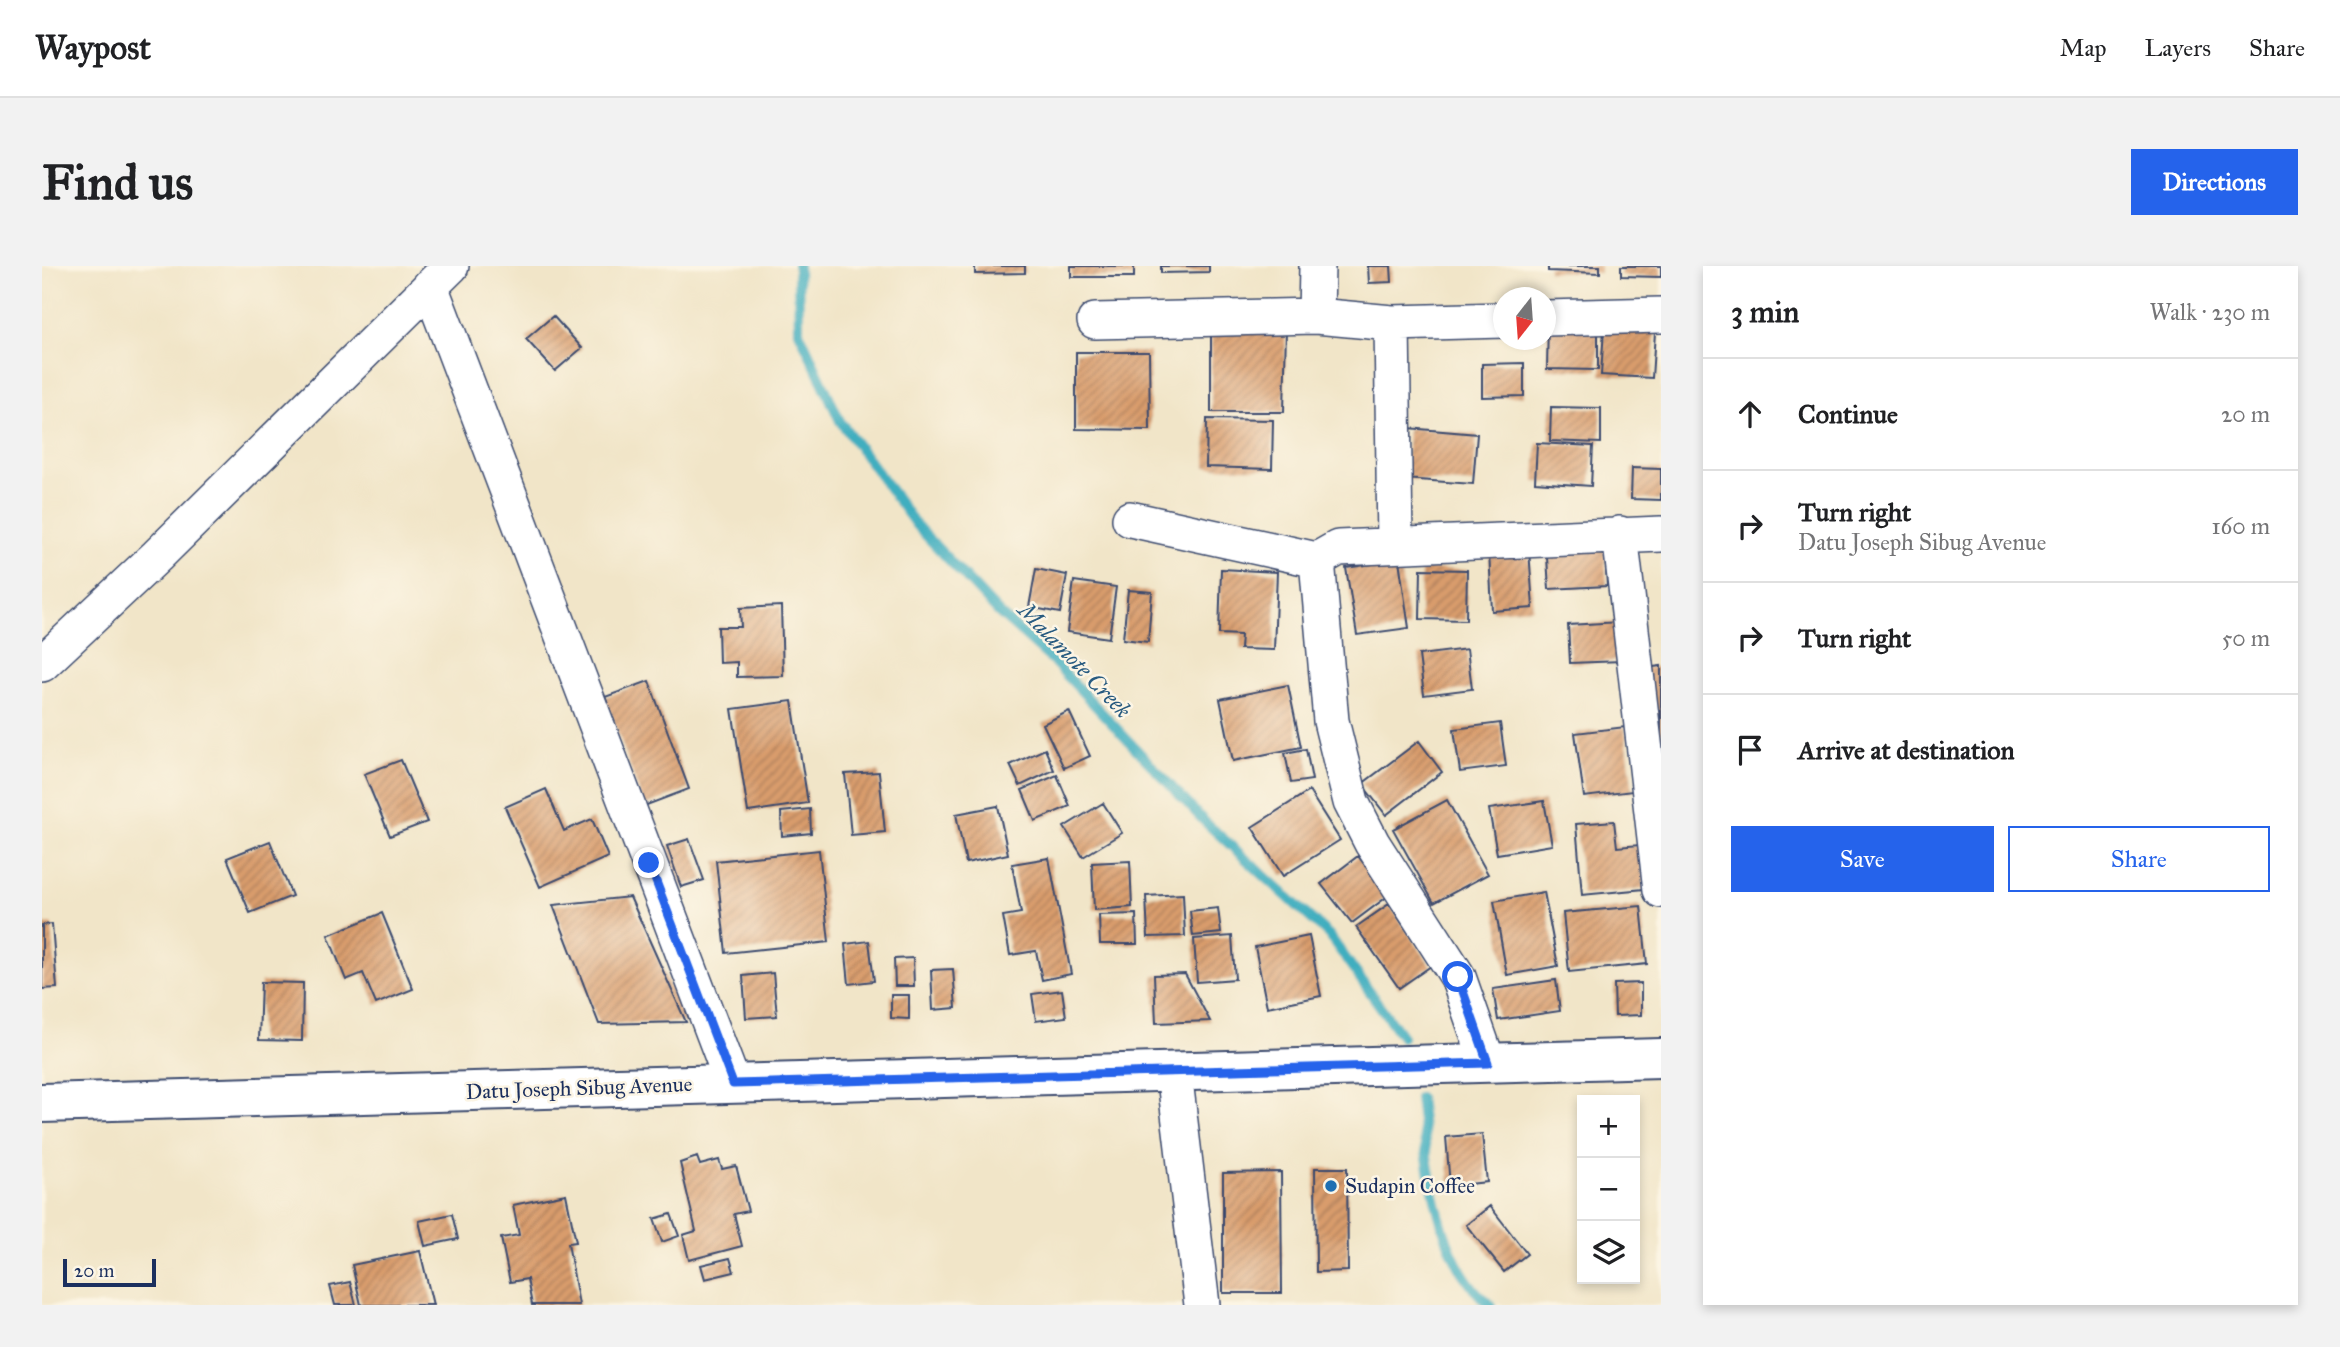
<!DOCTYPE html>
<html lang="en">
<head>
<meta charset="utf-8">
<style>
	:root { --surface:#fff; --page:#f2f2f2; --text:#202124; --muted:#757577; --line:#e0e0e0; --accent:#2563eb }
	body { margin:0; font-family:"IM FELL Great Primer",serif; background:var(--page); color:var(--text) }
	.controls { position:absolute; right:21px; bottom:21px; display:grid; overflow:hidden; border-radius:0px; box-shadow:0 4px 10px #0003 }
	.controls button { width:63px; height:63px; display:grid; place-items:center; padding:0; border:0; border-bottom:2px solid var(--line); background:var(--surface); color:var(--text); font:35px sans-serif }
	.compass { position:absolute; left:1451px; top:21px; width:63px; height:63px; border-radius:50%; background:var(--surface); box-shadow:0 4px 10px #0003; rotate:197deg }
	.scale { position:absolute; left:21px; bottom:18px; width:93px; box-sizing:border-box; padding-left:7px; border:4px solid #1b2f5e; border-top:0; font-size:19px; line-height:24px; white-space:nowrap; color:#1b2f5e; -webkit-text-stroke:5px #fcf5e5; paint-order:stroke }
	.stop { position:absolute; width:21px; height:21px; margin:-16px; border:5px solid #2563eb; border-radius:50%; background:#fff }
	.stop.end { background:#2563eb; border-color:#fff; box-shadow:0 2px 7px #0008 }
	.list { margin:0; padding:0; list-style:none }
	h2 { display:flex; justify-content:space-between; align-items:center; height:91px; margin:0; padding:0 28px; font-size:30px }
	h2 small { font-size:23px; font-weight:400; color:var(--muted) }
	.list li { display:grid; grid-template-columns:46px 1fr auto; gap:21px; align-items:center; box-sizing:border-box; height:112px; padding:0 28px; border-top:2px solid var(--line) }
	.list b { display:block; font-size:26px; white-space:nowrap }
	.list p { margin:0; font-size:23px; white-space:nowrap; color:var(--muted) }
	.list em { font-size:23px; font-style:normal; color:var(--muted) }
	.actions { display:flex; gap:14px; padding:21px 28px }
	.actions a { flex:1; padding:16px 0; border:2px solid var(--accent); border-radius:0px; text-align:center; font-size:24px; color:var(--accent) }
	.actions .main { background:var(--accent); color:#fff }
	.icon { flex:none; width:38px; height:38px; fill:none; stroke:currentColor; stroke-width:2; stroke-linecap:round; stroke-linejoin:round }
	.map { position:relative; flex:none; width:1619px; height:1039px; overflow:hidden; border-radius:0px }
	header { display:flex; align-items:center; gap:42px; box-sizing:border-box; height:98px; padding:0 35px; background:var(--surface); border-bottom:2px solid var(--line) }
	header strong { font-size:33px }
	nav { display:flex; gap:38px; margin-inline-start:auto; font-size:24px }
	.intro { display:flex; align-items:center; justify-content:space-between; box-sizing:border-box; height:168px; padding:0 42px }
	h1 { margin:0; font-size:49px }
	.button { padding:18px 32px; border-radius:0px; background:var(--accent); color:#fff; font-size:24px; font-weight:700 }
	main { display:flex; gap:42px; padding:0 42px }
	aside { flex:1; background:var(--surface); border-radius:0px; box-shadow:0 4px 10px #0003 }
	.map>svg:first-child { display:block }
</style>
</head>
<body>
<header>
<strong>Waypost</strong>
<nav><a>Map</a><a>Layers</a><a>Share</a></nav>
</header>
<div class="intro"><h1>Find us</h1><a class="button">Directions</a></div>
<main>
<div class="map">
<svg width="1619" height="1039" viewBox="0 0 1619 1039">
	<defs>
		<pattern id="building-hatch" width="6" height="6" patternUnits="userSpaceOnUse" patternTransform="scale(1.75)"><rect width="6" height="6" fill="#d99c6c"/><path d="M-1 1l2-2M0 6l6-6M5 7l2-2" fill="none" stroke="#af805c"/></pattern>
	</defs>
	<rect width="100%" height="100%" fill="#fcf5e5"/>
	<filter id="ink" filterUnits="userSpaceOnUse"><feTurbulence type="fractalNoise" baseFrequency=".0143" numOctaves="2"/><feDisplacementMap in="SourceGraphic" scale="14" xChannelSelector="R" yChannelSelector="G"/><feConvolveMatrix kernelMatrix="1 2 1 2 8 2 1 2 1" color-interpolation-filters="sRGB"/></filter>
	<filter id="wash" filterUnits="userSpaceOnUse"><feTurbulence type="fractalNoise" baseFrequency=".00686" numOctaves="4" result="noise"/><feDisplacementMap in="SourceGraphic" scale="28" xChannelSelector="R" yChannelSelector="G"/><feGaussianBlur stdDeviation="1.57" result="paint"/><feColorMatrix in="noise" values="0 0 0 0 0 0 0 0 0 0 0 0 0 0 0 0 0 1.4 0 .05"/><feComposite in="paint" operator="in"/></filter>
	<g filter="url(#wash)">
		<rect width="100%" height="100%" fill="#f1e5c8"/>
		<g fill="none" stroke-linecap="round" stroke-linejoin="round">
			<path stroke="#41aebf" stroke-width="10" d="M756 0 757 65 798 155 874 259 957 347 1011 395 1162 555 1287 669 1360 771
				M1377 832C1385 894 1395 1000 1449 1039"/>
		</g>
		<g id="blocks">
			<path fill="url(#building-hatch)" d="M933 0H983V7L933 8Z
				M1029 0H1092V11H1029Z
				M1119 0H1167V6L1119 7Z
				M1326 0H1349L1350 16 1327 17Z
				M1506 0H1558V7L1506 5Z
				M1579 0H1619V11L1579 10Z
				M511 50 540 82 513 105 484 73Z
				M1506 56 1556 58V104L1505 103Z
				M1244 63 1242 146H1169V65Z
				M1562 63 1613 66 1610 112 1559 109Z
				M1034 86H1107L1108 164 1034 163Z
				M1482 97V130L1440 131V98Z
				M1509 141 1559 142V177L1508 175Z
				M1165 153 1231 154 1230 203 1164 201Z
				M1366 162 1435 168 1431 218 1363 213Z
				M1495 177 1551 180 1549 220 1493 216Z
				M1590 202 1619 203V234L1589 233Z
				M1562 272 1565 320 1507 323 1504 275Z
				M1487 283 1491 342 1450 345 1447 285Z
				M1357 294 1367 362 1315 369 1304 302Z
				M994 303 1025 309 1018 347 987 341Z
				M1179 303 1235 306 1232 384 1198 383 1199 369 1177 368Z
				M1379 303 1425 304 1424 354 1378 353Z
				M1032 315 1074 321 1067 372 1025 366Z
				M1086 324 1110 326 1106 376 1081 373Z
				M739 340 741 410 695 411V396L677 397 676 361H699L698 342Z
				M1578 356 1580 395 1528 397 1526 359Z
				M1425 383 1430 423 1382 429 1377 389Z
				M1619 400V486L1596 403Z
				M607 415 647 523 602 540 563 431Z
				M1246 419 1259 481 1191 495 1178 433Z
				M750 435 766 537 706 546 690 443Z
				M1027 445 1048 490 1022 502 1001 458Z
				M1458 457 1464 500 1418 506 1412 463Z
				M1583 461 1591 525 1542 531 1533 467Z
				M1377 475 1400 506 1344 549 1320 518Z
				M1003 483 1012 504 978 520 968 499Z
				M1264 483 1270 514 1249 517 1243 487Z
				M359 494 385 556 348 570 322 508Z
				M837 506 843 566 809 569 803 508Z
				M1015 509 1028 540 993 555 980 524Z
				M504 523 522 565 550 553 566 591 498 621 463 541Z
				M1267 525 1298 574 1241 610 1210 561Z
				M1405 534 1446 608 1392 637 1351 563Z
				M1502 535 1510 579 1455 588 1447 543Z
				M1061 537 1080 567 1041 591 1022 561Z
				M956 540 966 588 924 597 914 548Z
				M768 543 769 567 740 570 739 546Z
				M1572 555 1575 581 1598 579 1602 623 1540 629 1534 558Z
				M647 573 662 614 639 621 625 580Z
				M228 575 250 630 208 647 185 592Z
				M777 584 787 676 684 687 674 595Z
				M1316 590 1346 630 1310 657 1279 618Z
				M1007 592 1029 708 1000 714 994 685 968 689 961 650 979 647 970 598Z
				M1088 595 1090 641 1052 644 1050 597Z
				M1502 626 1516 700 1465 709 1452 635Z
				M1141 628 1143 670 1106 671 1104 630Z
				M588 631 644 756 557 758 511 639Z
				M1347 638 1389 700 1357 722 1314 661Z
				M1599 640 1605 698 1527 706 1521 647Z
				M1176 642 1179 667 1151 670 1148 645Z
				M340 647 371 723 334 738 321 707 304 714 286 669Z
				M1094 648 1095 678H1058L1057 649Z
				M10 658 15 722 0 723V659Z
				M1190 670 1193 713 1155 716 1152 673Z
				M1267 670 1279 730 1225 741 1213 681Z
				M827 675 832 715 807 718 803 678Z
				M871 692 872 720H853L852 693Z
				M911 703 914 742 891 744 889 704Z
				M731 707 735 750 704 752 701 710Z
				M1143 708 1168 755 1114 757 1112 709Z
				M1514 714 1518 745 1456 754 1451 723Z
				M219 716 261 717 260 775 217 774Z
				M1599 717V749L1573 750 1572 718Z
				M1020 724 1024 751 994 755 990 728Z
				M849 729H867V753L849 752Z
				M1440 868 1445 916 1408 920 1404 871Z
				M655 891 658 899 677 894 680 903 694 900 706 945 692 948 700 980 647 994 641 969 654 965 638 897Z
				M1273 902H1305L1306 1005 1274 1006Z
				M1239 906 1240 1027H1181V907Z
				M524 928 534 976 526 977 537 1039H490L485 1013 468 1016 459 972 477 969 471 939Z
				M1448 940 1485 988 1462 1006 1424 959Z
				M410 948 416 973 383 980 377 955Z
				M629 948 637 970 620 976 612 953Z
				M378 985 391 1039H319L310 999Z
				M688 992 692 1006 663 1013 659 999Z
				M308 1016 314 1039H293L288 1020Z"/>
		</g>
	</g>
	<g filter="url(#ink)">
		<use href="#blocks" fill-opacity="0" stroke="#3b4a6e" stroke-width="2"/>
		<g fill="none" stroke-linecap="round" stroke-linejoin="round">
			<g stroke="#3b4a6e" stroke-width="38">
				<path id="minor" d="M388 20 691 818
					M1274 50 1275 0
					M1504 52 1619 49
					M1053 55 1274 50 1350 57 1462 54
					M1350 57 1353 278
					M1088 253 1275 294 1296 282 1619 268
					M1578 268 1619 624
					M1275 294 1289 455 1309 536 1330 577 1416 711 1446 797
					M0 398 115 290 409 0
					M1132 806 1160 1039"/>
			</g>
			<g stroke="#3b4a6e" stroke-width="42">
				<path id="major" d="M0 837 1619 792"/>
			</g>
			<use href="#minor" stroke="#fff" stroke-width="35"/>
			<use href="#major" stroke="#fff" stroke-width="38"/>
		</g>
	</g>
	<g fill="none" stroke-linecap="round" stroke-linejoin="round" filter="url(#ink)">
		<path stroke="#2563eb" stroke-width="9" d="M607 597 691 818 1446 797 1416 711"/>
	</g>
	<circle fill="#1f6fb2" stroke="#fcf5e5" stroke-width="2.5" cx="1289" cy="920" r="7"/>
	<g text-anchor="middle" stroke-width="5" stroke-linejoin="round" paint-order="stroke">
		<g font-size="21" fill="#1b2f5e" stroke="#fcf5e5">
			<text transform="translate(537 822) rotate(-2)" y="7">Datu Joseph Sibug Avenue</text>
		</g>
		<g font-size="21" fill="#1b2f5e" stroke="#fcf5e5" text-anchor="start">
			<text x="1303" y="927">Sudapin Coffee</text>
		</g>
		<g font-size="23" font-style="italic" fill="#285b80" stroke="#fcf5e5">
			<text transform="translate(1033 394) rotate(46)" y="8">Malamote Creek</text>
		</g>
	</g>
</svg>
<div class="controls">
<button>+</button>
<button>−</button>
<button><svg class="icon" aria-label="layers" viewBox="0 0 24 24"><path d="M12 4l9 5-9 5-9-5zM3 14l9 5 9-5"/></svg></button>
</div>
<svg class="compass" viewBox="-18 -18 36 36"><path d="M0-13l5 13h-10z" fill="#e53935"/><path d="M0 13l5-13h-10z" fill="#757577"/></svg>
<div class="scale">20 m</div>
<div class="stop" style="left:1416px;top:711px"></div>
<div class="stop end" style="left:607px;top:597px"></div>
</div>
<aside>
<h2>3 min<small>Walk · 230 m</small></h2>
<ul class="list">
<li><svg class="icon" aria-label="ahead" viewBox="0 0 24 24"><path d="M12 20V5M6 11l6-6 6 6"/></svg><div><b>Continue</b></div><em>20 m</em></li>
<li><svg class="icon" aria-label="right" viewBox="0 0 24 24"><path d="M7 20v-9h11M14 6l5 5-5 5"/></svg><div><b>Turn right</b><p>Datu Joseph Sibug Avenue</p></div><em>160 m</em></li>
<li><svg class="icon" aria-label="right" viewBox="0 0 24 24"><path d="M7 20v-9h11M14 6l5 5-5 5"/></svg><div><b>Turn right</b></div><em>50 m</em></li>
<li><svg class="icon" aria-label="arrive" viewBox="0 0 24 24"><path d="M6 21V4h12l-3 4 3 4H6"/></svg><div><b>Arrive at destination</b></div></li>
</ul>
<div class="actions"><a class="main">Save</a><a>Share</a></div>
</aside>
</main>
</body>
</html>
